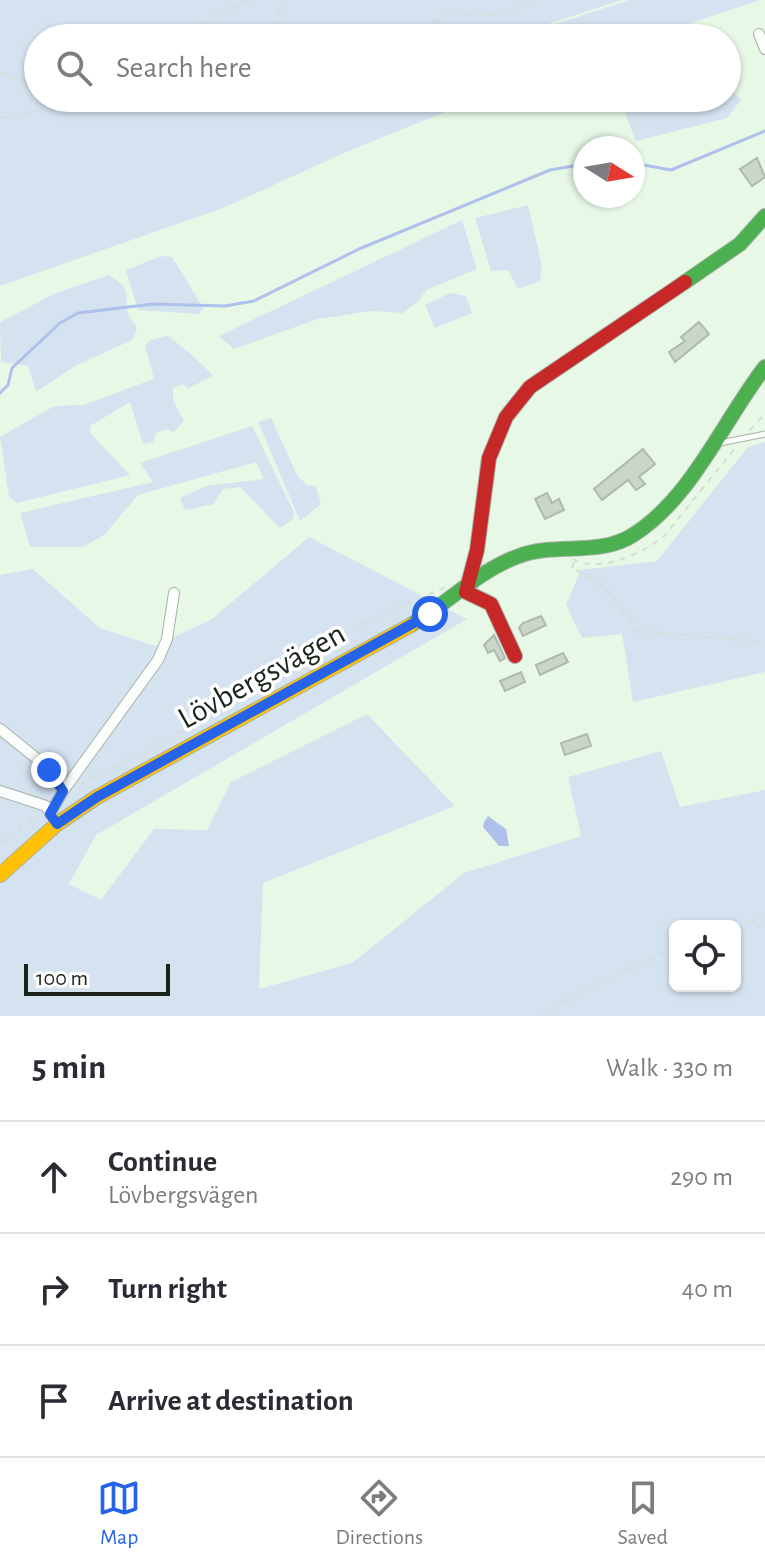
<!DOCTYPE html>
<html lang="en">
<head>
<meta charset="utf-8">
<style>
	:root { --surface:#fff; --page:#f2f2f3; --text:#2b2b33; --muted:#7c7c81; --line:#e1e1e2; --accent:#2563eb }
	body { margin:0; font-family:"Alegreya Sans",sans-serif; background:var(--page); color:var(--text) }
	.controls { position:absolute; right:24px; bottom:24px; display:grid; overflow:hidden; border-radius:12px; box-shadow:0 2px 6px #0004 }
	.controls button { width:72px; height:72px; display:grid; place-items:center; padding:0; border:0; border-bottom:2px solid var(--line); background:var(--surface); color:var(--text); font:40px sans-serif }
	.compass { position:absolute; left:573px; top:136px; width:72px; height:72px; border-radius:50%; background:var(--surface); box-shadow:0 2px 6px #0004; rotate:101deg }
	.scale { position:absolute; left:24px; bottom:20px; width:146px; box-sizing:border-box; padding-left:8px; border:4px solid #1a241a; border-top:0; font-size:22px; line-height:28px; white-space:nowrap; color:#1a241a; -webkit-text-stroke:6px #fff; paint-order:stroke }
	.stop { position:absolute; width:24px; height:24px; margin:-18px; border:6px solid #2563eb; border-radius:50%; background:#fff }
	.stop.end { background:#2563eb; border-color:#fff; box-shadow:0 2px 8px #0008 }
	.list { margin:0; padding:0; list-style:none }
	h2 { display:flex; justify-content:space-between; align-items:center; height:104px; margin:0; padding:0 32px; font-size:34px }
	h2 small { font-size:26px; font-weight:400; color:var(--muted) }
	.list li { display:grid; grid-template-columns:52px 1fr auto; gap:24px; align-items:center; box-sizing:border-box; height:112px; padding:0 32px; border-top:2px solid var(--line) }
	.list b { display:block; font-size:30px; white-space:nowrap }
	.list p { margin:0; font-size:26px; white-space:nowrap; color:var(--muted) }
	.list em { font-size:26px; font-style:normal; color:var(--muted) }
	.icon { flex:none; width:44px; height:44px; fill:none; stroke:currentColor; stroke-width:2; stroke-linecap:round; stroke-linejoin:round }
	.map { position:relative; flex:none; width:765px; height:1016px; overflow:hidden }
	.search { position:absolute; background:var(--surface); box-shadow:0 2px 6px #0004; left:24px; right:24px; top:24px; height:88px; display:flex; align-items:center; gap:20px; box-sizing:border-box; padding:0 28px; border-radius:44px; color:var(--muted); font-size:30px }
	.sheet { height:440px; background:var(--surface) }
	nav { display:flex; justify-content:space-around; align-items:center; box-sizing:border-box; height:112px; border-top:2px solid var(--line); background:var(--surface); font-size:22px; color:var(--muted) }
	nav a { display:grid; justify-items:center; gap:4px }
	nav .on { color:var(--accent) }
	.map>svg:first-child { display:block }
</style>
</head>
<body>
<div class="map">
<svg width="765" height="1016" viewBox="0 0 765 1016">
	<rect width="100%" height="100%" fill="#e7f8e7"/>
	<path fill="#d5e3f1" fill-rule="evenodd" d="M0 0H622L505 38H38V98H480L346 152 223 208 0 286Z
		M629 0H760L646 38H513Z
		M727 84 741 100 727 118 636 141 619 98H727Z
		M528 205 542 266 540 281 518 289 508 270 491 271 475 218Z
		M462 220 477 269 426 290 419 301 403 313 371 311 318 319 234 349 219 336Z
		M161 256 172 257 204 309 198 314 138 310 126 270Z
		M109 275C138 293 120 297 130 317 132 321 136 324 137 329L132 340 75 366 36 392 28 366 1 362 0 322 56 293Z
		M450 293 466 296 472 313 435 328 425 305Z
		M167 336C179 343 204 365 213 376L187 389 184 384 173 388V400L184 421 174 432 166 429 156 433 153 442 143 444 130 402 90 426V433L130 475 17 503 9 497 0 437 54 406 83 405 154 379 145 346 150 340Z
		M271 418 297 475 307 485 316 486 321 504 300 521 258 422Z
		M252 426 294 512 293 519 280 528 240 487 223 489 214 504 185 510 180 498 206 486 264 479 256 462 138 495 104 535 83 547H30L20 513 153 482 140 463Z
		M765 442V672L633 702 622 634 582 638 566 605 581 570 657 561 748 447Z
		M309 537 467 619 96 835 69 884 101 900 154 829 207 830 231 782 367 714 455 806 263 883 259 989 352 963 464 873 581 836 568 777 661 751 680 807 765 790V1016H0V575L33 569 100 628 155 646 212 619ZM675 926H735V986H675Z"/>
	<path fill="#afc0ec" d="M488 816 506 829 509 846H499L483 827 484 822Z"/>
	<g fill="none" stroke-linecap="round" stroke-linejoin="round">
		<path stroke="#afc0ec" stroke-width="3" d="M633 163 671 170 765 131
			M0 393 8 385 12 368 60 323 78 313 153 304 225 306 254 301 359 249 550 170 585 164"/>
	</g>
	<path fill="#cad6ca" stroke="#adbaad" stroke-width="2" d="M757 158 765 177 752 186 740 169Z
		M699 322 709 334 675 362 669 352 685 341 681 337Z
		M643 449 655 464 639 477 645 484 636 490 628 480 602 500 594 489Z
		M547 493 552 503 559 499 564 510 545 519 535 499Z
		M541 616 546 625 523 636 519 628 523 623Z
		M494 635 505 658 500 661 494 650 488 653 484 645Z
		M563 653 568 662 540 675 536 665Z
		M521 672 525 682 505 691 500 681Z
		M587 734 591 746 565 755 561 743Z"/>
	<g fill="none" stroke-linecap="round" stroke-linejoin="round">
		<g stroke="#a6b2a6" stroke-width="7">
			<path id="lane" d="M715 444 765 434"/>
		</g>
		<g stroke="#a6b2a6" stroke-width="12">
			<path id="street" d="M759 34 765 49
				M0 729 42 763 63 791
				M0 791 46 806 52 816
				M50 814 63 791 158 660 167 639 174 593"/>
		</g>
		<g stroke="#a6b2a6" stroke-width="16">
			<path id="fast" d="M685 282 740 244 765 216
				M411 625C447 604 479 570 519 556 555 542 599 557 633 535 692 498 723 421 765 367"/>
		</g>
		<g stroke="#a6b2a6" stroke-width="16">
			<path id="slow" d="M0 875 57 824 97 797 411 625"/>
		</g>
		<g stroke="#a6b2a6" stroke-width="16">
			<path id="jam" d="M515 656 491 604 466 592 477 550 489 458 506 417 530 387 685 282"/>
		</g>
		<path stroke="#d7dcd7" stroke-width="2" stroke-dasharray="6 6" stroke-linecap="butt" d="M164 32 202 22 250 0
			M135 38 147 29 172 38
			M271 38 282 0
			M330 38 363 28 405 36 449 14H502L535 0
			M0 73 38 84
			M0 118 70 104 84 108 136 106 159 98
			M750 430 765 414
			M573 559C598 574 645 553 665 535L736 447
			M574 562 572 569C604 578 619 606 638 631L765 642
			M81 784 222 710 366 622 448 586
			M0 844 36 814
			M751 923 765 914
			M735 927 750 923 765 927
			M543 1016 578 993 675 947"/>
		<use href="#lane" stroke="#fbfefb" stroke-width="5"/>
		<use href="#street" stroke="#fbfefb" stroke-width="10"/>
		<use href="#fast" stroke="#4caf50" stroke-width="14"/>
		<use href="#slow" stroke="#ffc107" stroke-width="14"/>
		<use href="#jam" stroke="#c62828" stroke-width="14"/>
	</g>
	<g fill="none" stroke-linecap="round" stroke-linejoin="round">
		<path stroke="#2563eb" stroke-width="10" d="M49 770 63 791 50 814 57 824 97 797 430 614"/>
	</g>
	<g text-anchor="middle" stroke-width="7" stroke-linejoin="round" paint-order="stroke">
		<g font-size="32" fill="#1a241a" stroke="#fff">
			<text transform="translate(261 675) rotate(-29)" y="11">Lövbergsvägen</text>
		</g>
	</g>
</svg>
<div class="controls">
<button><svg class="icon" aria-label="locate" viewBox="0 0 24 24"><circle cx="12" cy="12" r="6"/><path d="M12 2v4M12 18v4M2 12h4M18 12h4"/></svg></button>
</div>
<svg class="compass" viewBox="-18 -18 36 36"><path d="M0-13l5 13h-10z" fill="#e53935"/><path d="M0 13l5-13h-10z" fill="#7c7c81"/></svg>
<div class="scale">100 m</div>
<div class="stop" style="left:430px;top:614px"></div>
<div class="stop end" style="left:49px;top:770px"></div>
<div class="search"><svg class="icon" aria-label="search" viewBox="0 0 24 24"><circle cx="10" cy="10" r="6"/><path d="M15 15l6 6"/></svg>Search here</div>
</div>
<section class="sheet">
<h2>5 min<small>Walk · 330 m</small></h2>
<ul class="list">
<li><svg class="icon" aria-label="ahead" viewBox="0 0 24 24"><path d="M12 20V5M6 11l6-6 6 6"/></svg><div><b>Continue</b><p>Lövbergsvägen</p></div><em>290 m</em></li>
<li><svg class="icon" aria-label="right" viewBox="0 0 24 24"><path d="M7 20v-9h11M14 6l5 5-5 5"/></svg><div><b>Turn right</b></div><em>40 m</em></li>
<li><svg class="icon" aria-label="arrive" viewBox="0 0 24 24"><path d="M6 21V4h12l-3 4 3 4H6"/></svg><div><b>Arrive at destination</b></div></li>
</ul>
</section>
<nav>
<a class="on"><svg class="icon" aria-label="map" viewBox="0 0 24 24"><path d="M3 6l6-2 6 2 6-2v14l-6 2-6-2-6 2zM9 4v14M15 6v14"/></svg>Map</a>
<a><svg class="icon" aria-label="directions" viewBox="0 0 24 24"><path d="M12 3l9 9-9 9-9-9zM9 14v-3h6M13 9l2 2-2 2"/></svg>Directions</a>
<a><svg class="icon" aria-label="saved" viewBox="0 0 24 24"><path d="M7 4h10v16l-5-4-5 4z"/></svg>Saved</a>
</nav>
</body>
</html>
